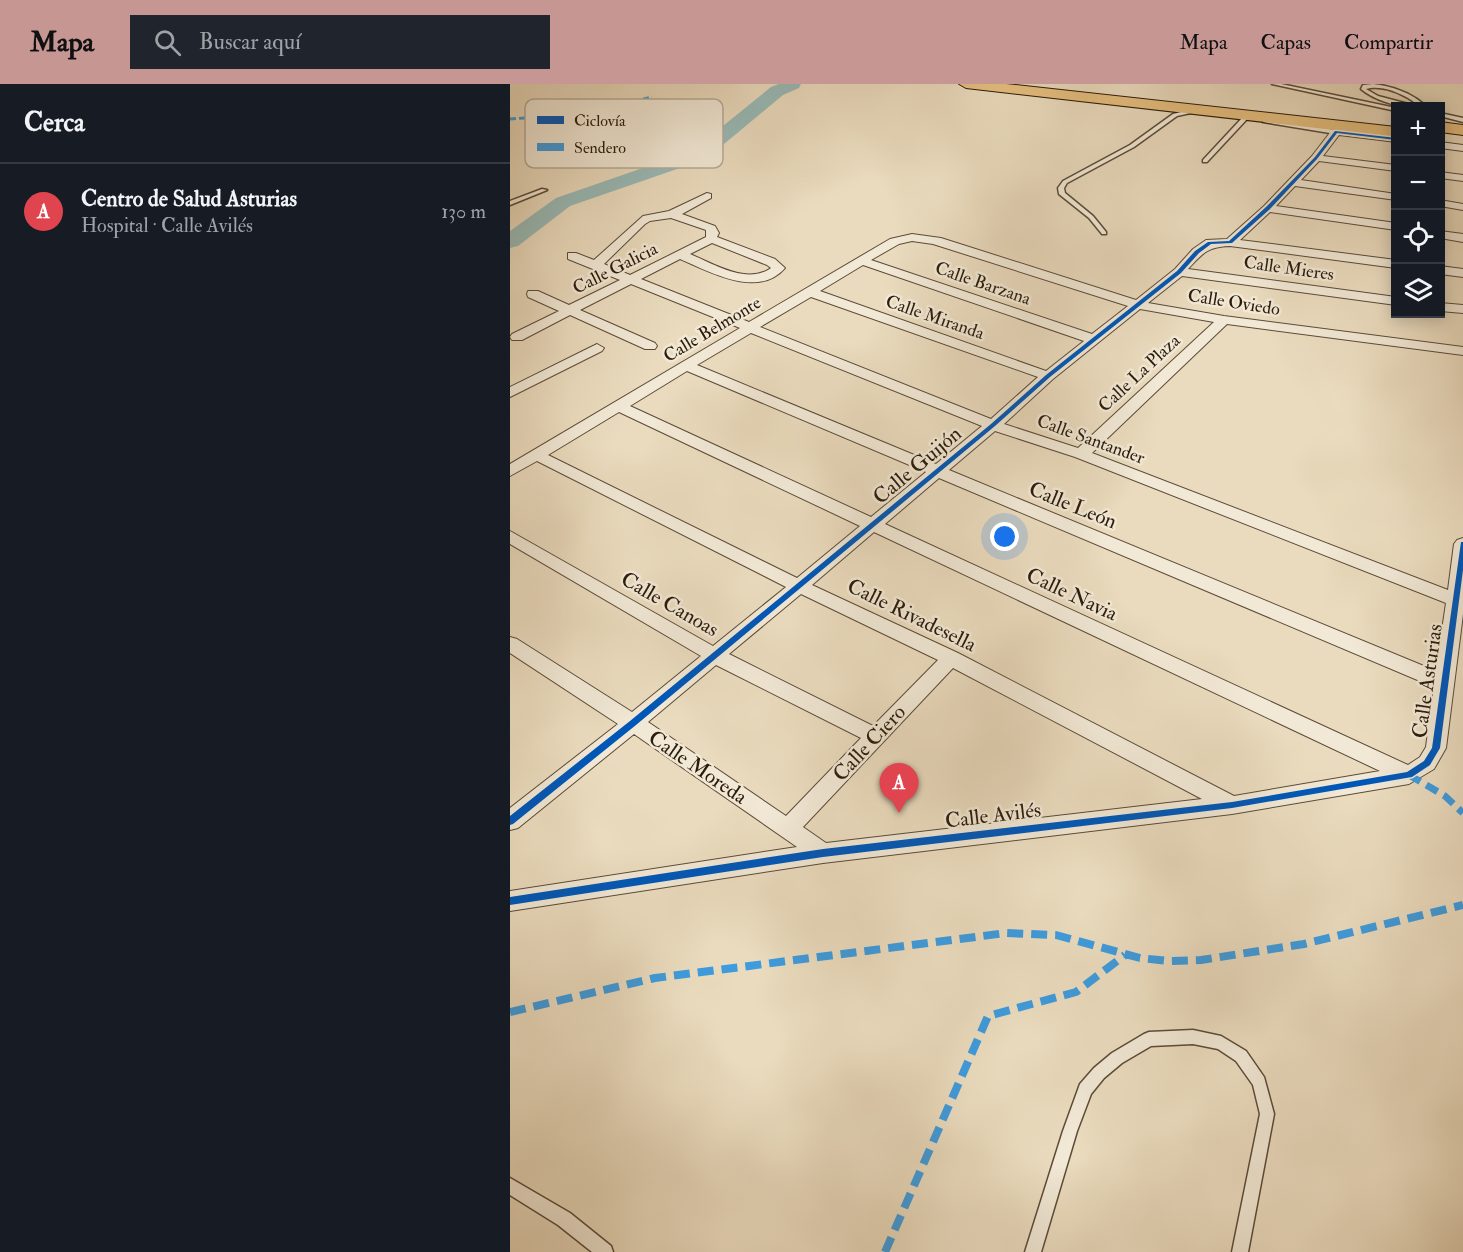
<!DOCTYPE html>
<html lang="es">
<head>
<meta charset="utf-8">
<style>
	:root { --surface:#171b24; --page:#20242c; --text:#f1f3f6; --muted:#9ea1a6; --line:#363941; --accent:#c59692 }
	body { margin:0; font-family:"IM FELL Double Pica",serif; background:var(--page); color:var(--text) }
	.controls { position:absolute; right:18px; top:18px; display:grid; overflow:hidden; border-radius:0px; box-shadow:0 3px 15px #0003 }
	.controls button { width:54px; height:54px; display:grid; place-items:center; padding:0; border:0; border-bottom:2px solid var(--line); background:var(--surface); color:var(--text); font:30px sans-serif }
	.you { position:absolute; left:495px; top:453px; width:21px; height:21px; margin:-15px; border:4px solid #fff; border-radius:50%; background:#1a73e8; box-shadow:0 0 0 9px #1a73e833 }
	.badge { display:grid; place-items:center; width:39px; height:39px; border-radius:50%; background:var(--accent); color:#fff; font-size:20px; font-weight:700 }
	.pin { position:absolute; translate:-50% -50px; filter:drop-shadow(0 2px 3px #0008) }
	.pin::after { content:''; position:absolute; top:32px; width:21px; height:18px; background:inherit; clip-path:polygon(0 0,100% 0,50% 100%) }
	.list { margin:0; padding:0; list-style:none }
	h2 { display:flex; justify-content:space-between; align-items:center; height:78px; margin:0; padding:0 24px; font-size:26px }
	h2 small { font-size:20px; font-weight:400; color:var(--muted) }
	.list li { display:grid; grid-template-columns:39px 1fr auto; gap:18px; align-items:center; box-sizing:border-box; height:96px; padding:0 24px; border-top:2px solid var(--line) }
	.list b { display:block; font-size:22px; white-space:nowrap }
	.list p { margin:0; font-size:20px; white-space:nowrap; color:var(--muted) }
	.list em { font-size:20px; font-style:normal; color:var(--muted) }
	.icon { flex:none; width:33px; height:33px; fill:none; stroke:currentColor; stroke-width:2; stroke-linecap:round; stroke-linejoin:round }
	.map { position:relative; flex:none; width:953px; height:1168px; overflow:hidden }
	header { display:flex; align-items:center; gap:36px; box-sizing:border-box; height:84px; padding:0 30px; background:var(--accent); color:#111 }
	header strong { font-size:28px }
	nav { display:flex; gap:33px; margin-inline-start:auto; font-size:21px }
	.search { width:420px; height:54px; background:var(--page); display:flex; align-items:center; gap:15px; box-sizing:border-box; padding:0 21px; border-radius:0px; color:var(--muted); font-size:22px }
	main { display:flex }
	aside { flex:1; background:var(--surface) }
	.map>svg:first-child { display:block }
</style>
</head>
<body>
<header>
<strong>Mapa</strong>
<div class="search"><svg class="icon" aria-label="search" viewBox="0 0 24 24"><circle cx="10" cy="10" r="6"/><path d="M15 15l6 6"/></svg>Buscar aquí</div>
<nav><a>Mapa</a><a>Capas</a><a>Compartir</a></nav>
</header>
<main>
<aside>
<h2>Cerca<small></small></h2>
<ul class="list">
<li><span class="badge" style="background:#e0444e">A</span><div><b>Centro de Salud Asturias</b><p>Hospital · Calle Avilés</p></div><em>130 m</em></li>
</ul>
</aside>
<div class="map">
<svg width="953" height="1168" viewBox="0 0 953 1168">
	<rect width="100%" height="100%" fill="#eadbbe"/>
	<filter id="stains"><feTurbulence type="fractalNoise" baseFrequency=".00333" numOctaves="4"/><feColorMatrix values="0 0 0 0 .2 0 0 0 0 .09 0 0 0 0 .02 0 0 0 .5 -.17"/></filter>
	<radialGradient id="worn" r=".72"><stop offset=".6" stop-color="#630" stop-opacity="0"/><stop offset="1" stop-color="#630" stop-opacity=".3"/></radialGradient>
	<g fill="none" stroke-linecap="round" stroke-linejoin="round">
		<path fill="#99bab7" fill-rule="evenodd" d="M269 0H291L289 4 273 11 196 75 60 122 8 162 0 164V147L46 114 182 67 261 3Z"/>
		<g stroke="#5b4b38" stroke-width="3">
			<path id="lane" d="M762 0H771L886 24V27Z
				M863 0C883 2 901 9 916 22 908 23 905 18 898 14 886 7 869 1 856 5L868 12 906 22C888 24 864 16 851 5L853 1Z
				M683 25 685 28 667 32 624 63 557 99 554 104 555 109 583 132 596 148V150H592L579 134 549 110 548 104 553 97 620 61 663 30Z
				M930 29 953 34V38L930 32Z
				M733 33 738 34 697 78H693V76Z
				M755 35 826 46 829 48 826 50 753 38Z
				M32 105 37 106 0 121V117Z
				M683 946 711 952 736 967 754 993 764 1030 738 1168H722L750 1030 743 1001 726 977 708 965 683 960 641 962 612 979 594 994 581 1010 567 1047 531 1168H515L553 1047 570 1000 584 984 602 969 634 950 639 948Z
				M0 1094 60 1129 101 1162 103 1168H82L48 1141 0 1111Z"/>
		</g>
		<g stroke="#5b4b38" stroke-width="2">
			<path id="street" d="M826 45 886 52V58L829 51 813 72 886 81V87L809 77 791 96 886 110V116L785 102 766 122 886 139V146L760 128 730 156 886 176V184L720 162C697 163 693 169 678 185L886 213V221L672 192 638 219 714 232 953 263V271L717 240 582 369 938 506 944 460 947 456 953 454V530L936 664 924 685 899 700 722 730 313 779 0 827V807L287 763 124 650 8 744 0 746V724L108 640 0 569V553L7 555 122 628 191 572 0 460V447L203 562 276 503 27 377 0 392V380L230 244 121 200 70 226 145 259 147 262 145 265H135L60 231 12 256H2L0 253 2 250 49 227 18 213 17 210 18 207H28L59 221 110 196 58 175V169H66L84 176 133 132 159 127 197 109 201 110V114L172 130 205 142 209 149 207 153 265 175 275 184C248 215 200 188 170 175L131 195 239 238 380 155 402 150 431 154 626 216 665 185 683 165 696 156 717 155 754 122 802 72 822 46ZM161 134 196 146V153L120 191 94 180 135 140 140 137ZM402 157 423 160 618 222 582 250 361 176 389 160ZM202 159 257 181 261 184C237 201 204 180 180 170ZM353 181 574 257 536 287 310 207ZM301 213 528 293 481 335 250 243ZM630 225 704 238 568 364 494 340 543 295ZM241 249 472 342 426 380 187 281ZM177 287 416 388 361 433 120 322ZM109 328 350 442 287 494 38 371ZM485 347 565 373 936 519 926 587 439 386ZM429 394 924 603 916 663 910 673 898 681 375 440ZM364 448 870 687 724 712 448 569 302 501ZM291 510 428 576 363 642 219 570ZM206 581 351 654 276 732 138 638ZM443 584 692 715 316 759 293 743Z
				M930 58 953 61V67L930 64Z
				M930 88 953 91V97L930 94Z
				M930 116 953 120V126L930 122Z
				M930 147 953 150V158L930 154Z
				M930 182 953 185V193L930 190Z
				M930 219 953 221V229L930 227Z
				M87 260 94 264 92 267 0 313V303Z"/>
		</g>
		<g stroke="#2b1b0b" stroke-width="2">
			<path id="primary" d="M449 0H496L886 43V53L456 4Z
				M930 38 953 41V51L930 48Z"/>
		</g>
		<use href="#lane" fill="#f1e8d5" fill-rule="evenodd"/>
		<use href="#street" fill="#f1e8d5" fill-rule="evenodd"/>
		<use href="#primary" fill="#e5be7f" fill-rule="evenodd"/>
		<path stroke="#3d9bde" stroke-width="3" stroke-dasharray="6 3" stroke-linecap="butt" d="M0 35 72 30 142 13"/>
		<path stroke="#3d9bde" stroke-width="7" stroke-dasharray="13 7" stroke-linecap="butt" d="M899 691 935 712 953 729"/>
		<path stroke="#3d9bde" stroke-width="8" stroke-dasharray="16 8" stroke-linecap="butt" d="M0 928 145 894 496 849 546 851 630 874 658 877 691 876 794 860 953 821
			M375 1168 478 932 566 908 615 871"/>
		<g stroke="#f1e8d5" stroke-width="3">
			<path id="cycleway" d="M825 47 886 54V56L827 49 807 75 760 125 722 159 701 160 689 169 671 189 540 293 485 342 126 641 3 740 0 741V732L120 637 481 340 536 291 667 187 685 167 698 158 719 157 756 123 805 73Z
				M951 458H953V486L930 664 920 681 902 693 722 724 313 773 0 821V813L313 765 722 718 897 688 914 677 922 664Z"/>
		</g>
		<use href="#cycleway" fill="#0057b8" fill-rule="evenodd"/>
	</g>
	<g text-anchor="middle" stroke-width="5" stroke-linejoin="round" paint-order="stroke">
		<g font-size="18" fill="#2b1b0b" stroke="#f1e8d5">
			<text transform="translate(105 184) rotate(-27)" y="6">Calle Galicia</text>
			<text transform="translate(779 184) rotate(8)" y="6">Calle Mieres</text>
			<text transform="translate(473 199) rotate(19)" y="6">Calle Barzana</text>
			<text transform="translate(724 218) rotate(9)" y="6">Calle Oviedo</text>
			<text transform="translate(425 233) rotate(19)" y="6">Calle Miranda</text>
			<text transform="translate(202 245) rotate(-31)" y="6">Calle Belmonte</text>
			<text transform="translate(629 289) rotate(-43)" y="6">Calle La Plaza</text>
			<text transform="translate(581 355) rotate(20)" y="6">Calle Santander</text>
		</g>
		<g font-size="21" fill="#2b1b0b" stroke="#f1e8d5">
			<text transform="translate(407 381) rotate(-40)" y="7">Calle Guijón</text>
			<text transform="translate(563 421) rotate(22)" y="7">Calle León</text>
			<text transform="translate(562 510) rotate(25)" y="7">Calle Navia</text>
			<text transform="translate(160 520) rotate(30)" y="7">Calle Canoas</text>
			<text transform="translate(402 531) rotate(26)" y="7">Calle Rivadesella</text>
			<text transform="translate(917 597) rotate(-82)" y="7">Calle Asturias</text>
			<text transform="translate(359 659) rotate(-47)" y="7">Calle Ciero</text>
			<text transform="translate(188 683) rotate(34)" y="7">Calle Moreda</text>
			<text transform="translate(483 731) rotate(-7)" y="7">Calle Avilés</text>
		</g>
	</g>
	<rect x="15" y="15" width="198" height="69" rx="9" fill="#f1e8d5" stroke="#b6aa98" stroke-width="1.5"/>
	<rect x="27" y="32" width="27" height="8" fill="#0057b8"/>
	<rect x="27" y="59" width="27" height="8" fill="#3d9bde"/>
	<g font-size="16" fill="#2b1b0b">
		<text x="64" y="42">Ciclovía</text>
		<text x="64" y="69">Sendero</text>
	</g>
	<rect width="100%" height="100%" filter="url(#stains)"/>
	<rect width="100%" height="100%" fill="url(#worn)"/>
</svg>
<div class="controls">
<button>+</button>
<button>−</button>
<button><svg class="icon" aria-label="locate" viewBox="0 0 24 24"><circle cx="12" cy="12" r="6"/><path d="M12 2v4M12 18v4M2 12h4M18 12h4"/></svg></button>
<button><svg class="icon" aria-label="layers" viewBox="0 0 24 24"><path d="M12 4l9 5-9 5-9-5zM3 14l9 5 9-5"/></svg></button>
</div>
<div class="you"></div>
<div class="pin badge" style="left:389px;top:729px;background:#e0444e">A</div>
</div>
</main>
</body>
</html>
